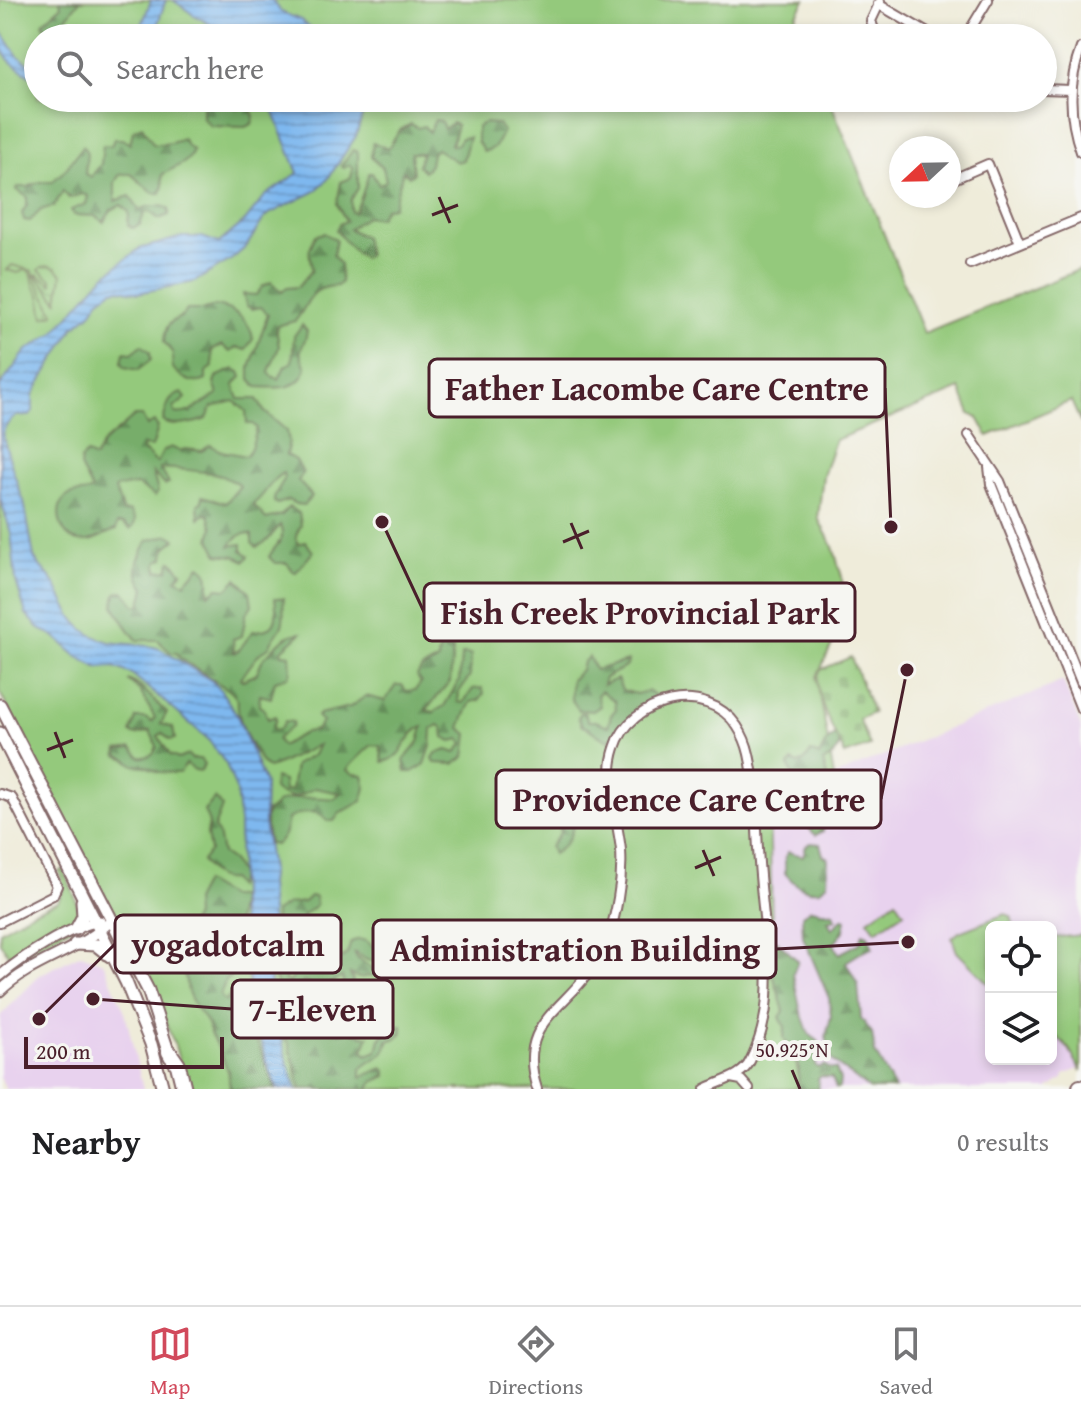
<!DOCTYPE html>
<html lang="en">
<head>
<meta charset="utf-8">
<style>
	:root { --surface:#fff; --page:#f2f2f2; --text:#202124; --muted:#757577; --line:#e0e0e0; --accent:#d1495b }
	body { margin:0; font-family:"Gentium Book Plus",serif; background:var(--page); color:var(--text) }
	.controls { position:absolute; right:24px; bottom:24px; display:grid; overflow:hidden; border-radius:12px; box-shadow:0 4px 12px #0003 }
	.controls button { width:72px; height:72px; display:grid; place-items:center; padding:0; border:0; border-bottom:2px solid var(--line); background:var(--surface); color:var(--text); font:40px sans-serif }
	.compass { position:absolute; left:889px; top:136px; width:72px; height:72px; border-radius:50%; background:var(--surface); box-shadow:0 4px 12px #0003; rotate:248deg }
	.scale { position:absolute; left:24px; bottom:20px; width:200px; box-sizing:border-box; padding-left:8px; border:4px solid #4a1f2b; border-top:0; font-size:22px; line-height:28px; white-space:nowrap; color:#4a1f2b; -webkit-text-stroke:6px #f6f6f2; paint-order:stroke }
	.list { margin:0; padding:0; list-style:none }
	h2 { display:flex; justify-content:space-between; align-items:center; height:104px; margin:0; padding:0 32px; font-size:34px }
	h2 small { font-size:26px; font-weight:400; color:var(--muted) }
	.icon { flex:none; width:44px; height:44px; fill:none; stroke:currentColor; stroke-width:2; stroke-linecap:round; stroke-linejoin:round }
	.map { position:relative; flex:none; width:1081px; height:1089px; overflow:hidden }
	.search { position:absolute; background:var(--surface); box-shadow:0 4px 12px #0003; left:24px; right:24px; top:24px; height:88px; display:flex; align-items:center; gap:20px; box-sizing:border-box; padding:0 28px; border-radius:44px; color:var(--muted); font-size:30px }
	.sheet { height:216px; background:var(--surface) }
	nav { display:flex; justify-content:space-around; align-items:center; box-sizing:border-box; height:112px; border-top:2px solid var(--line); background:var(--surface); font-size:22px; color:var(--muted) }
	nav a { display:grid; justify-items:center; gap:4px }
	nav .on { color:var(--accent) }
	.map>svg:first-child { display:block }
</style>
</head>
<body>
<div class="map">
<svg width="1081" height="1089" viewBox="0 0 1081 1089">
	<defs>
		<pattern id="forest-firs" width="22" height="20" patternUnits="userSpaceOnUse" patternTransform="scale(2)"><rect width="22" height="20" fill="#77ad6b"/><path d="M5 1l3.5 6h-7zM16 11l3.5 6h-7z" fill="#648c58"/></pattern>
		<pattern id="wetland-marsh" width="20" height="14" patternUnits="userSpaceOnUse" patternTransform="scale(2)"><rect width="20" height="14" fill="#94c97b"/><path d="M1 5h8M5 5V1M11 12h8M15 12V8" fill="none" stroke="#81ac6a"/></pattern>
		<pattern id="cemetery-stones" width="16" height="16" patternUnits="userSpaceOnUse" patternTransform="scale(2)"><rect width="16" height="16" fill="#94c97b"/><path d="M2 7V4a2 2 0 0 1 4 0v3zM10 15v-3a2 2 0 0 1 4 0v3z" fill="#81ac6a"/></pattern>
		<pattern id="water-rules" width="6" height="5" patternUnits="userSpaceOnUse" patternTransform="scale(2)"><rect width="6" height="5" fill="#7eb8ef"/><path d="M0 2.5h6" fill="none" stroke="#6995c2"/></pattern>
	</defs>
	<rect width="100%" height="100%" fill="#f6f6f2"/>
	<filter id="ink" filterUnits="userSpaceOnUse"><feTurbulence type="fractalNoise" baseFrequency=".0125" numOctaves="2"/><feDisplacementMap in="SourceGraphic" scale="16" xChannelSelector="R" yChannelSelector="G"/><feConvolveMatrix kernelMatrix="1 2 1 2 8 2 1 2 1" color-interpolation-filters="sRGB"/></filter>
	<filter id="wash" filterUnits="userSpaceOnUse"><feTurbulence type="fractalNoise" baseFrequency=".006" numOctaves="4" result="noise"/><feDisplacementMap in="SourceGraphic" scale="32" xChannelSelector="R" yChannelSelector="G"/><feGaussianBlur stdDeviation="1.8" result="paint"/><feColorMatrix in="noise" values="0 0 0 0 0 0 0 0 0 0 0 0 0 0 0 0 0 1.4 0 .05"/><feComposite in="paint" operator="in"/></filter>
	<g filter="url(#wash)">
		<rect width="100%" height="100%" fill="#efecda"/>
		<path fill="#e8d2ee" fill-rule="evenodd" d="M1063 681 1081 727V1068L1064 1075 1063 1079 1048 1089H801L773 963 769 803ZM991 927H1051V1059H991Z
			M81 954 103 962 125 1012 143 1089H6L0 1077V1016L41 974Z"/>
		<path fill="#94c97b" stroke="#6f7453" stroke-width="2" d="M0 0H805L796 16 805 38H38V98H829L924 333 1081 269V423L1071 401 988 436 978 418 970 414 960 389 835 440 823 476 818 518 833 547 842 577 844 618 817 677 834 777 769 803 773 963 802 1089H187L175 1046 152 988 0 693Z
			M63 869C70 886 85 908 73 926L12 960 0 942V931L30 913 58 901 64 888 59 872Z
			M896 900 904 912 876 931 868 920Z
			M1005 914 1011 916 1014 927H991V986L957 952 952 938 959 932Z
			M1081 935V1071L1069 1049 1051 1031V938Z"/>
		<path fill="url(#forest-firs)" stroke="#60664b" stroke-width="2" d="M60 0H80L61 24 45 28 43 22 61 6Z
			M203 98H228L224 103H230L237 109 249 105 254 116 252 124 245 127 211 126 203 118Z
			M435 120 441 121 444 129 452 123 457 125 451 145H456L461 138 469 137 463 160 457 162 436 149 432 153 430 165 424 171 418 165 422 153H411L413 174 409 176 403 171 393 207 385 208 379 218 366 216 349 229 364 237 368 255 363 258 350 247 336 230 339 224 346 221 337 204 341 182 351 178 353 169 349 165 344 168 341 166 353 150 358 152V188L351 200V212L354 213C362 200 364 187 369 173H372L379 185 386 181 383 168 371 157 373 143 388 148 400 130 411 124 418 128 424 126 429 132Z
			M484 123 498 124 503 131 495 147 484 152 477 141V127Z
			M142 126 154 145 171 143 183 139 187 146 193 150C190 164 173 167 162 175L163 186 161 193H153L131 174H120L115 182V201L130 196 139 210C146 206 162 204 169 209V215L159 219 149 211 144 214 140 225 133 228 128 225 129 212 121 205 111 210 104 222 95 216 74 215 71 210 86 204 88 196 83 194 69 198 63 191 54 206 41 210 30 221 24 220 22 213 27 205V197L16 189 18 187H28L39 182H52L65 170 83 146 87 153 85 174 91 177 101 164 103 145 111 146 114 139H122L130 144 133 131Z
			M324 233 336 240 333 255 340 264 341 282 337 286C307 287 310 304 295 321L276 326 279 347 269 371 271 376 279 379 285 366 292 362 294 336 302 325 307 331C305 350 294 346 306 367 301 391 277 388 257 387L250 379V368L268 314 261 307 252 309 247 306 243 294 256 295 263 286 271 282 282 292 286 288 298 287 312 270C309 250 307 253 316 235Z
			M215 306C234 309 250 319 253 339L245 350 237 347 230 352 222 345 212 350 213 367 206 372V380C193 387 180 377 172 367L173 353 164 342C165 325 169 322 183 316L187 310H204Z
			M142 345 150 352 151 360 138 370 125 367 122 362 124 352 132 353Z
			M234 369 240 372 242 377 234 385 239 399H257L264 411 287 431 289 441 286 455 296 460 303 473 298 481 312 496 304 505 296 504 288 500 278 504 274 502C273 490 287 484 283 473 270 479 266 496 253 504L266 519 282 515 289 507 299 513 301 525C298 532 293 536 298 544L306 542 313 552 296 572H294L287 563H275L269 557C274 545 287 541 280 525L267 541 257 547 252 543V535C243 531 235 538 230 546L242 544V550L249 556 245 561 235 556 218 554 210 539 213 528 209 515 206 514 199 518 198 504 202 502V496L226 503 240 486 236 482C228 481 226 477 219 475 210 472 168 467 160 469L169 483 165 485 153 473 158 492 155 496 137 485 117 487 115 490 123 512 130 511 135 520 134 526 130 529 123 524H117L116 530C103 534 94 543 79 541 59 538 52 505 68 496 75 491 84 495 92 490L80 467 81 459 87 454 95 458 103 443 135 416H142L147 426 154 422 158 427 153 445 151 447 143 446 142 449 157 463 163 451 171 447 179 451 185 449 202 451 210 445 221 451 246 456C253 448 254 437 257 428L253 424H247L246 411 234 401 212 407 207 419C196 423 172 429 163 421 167 408 167 397 182 393L186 398 174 408 175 413C192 416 203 401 218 395L214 383 216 377Z
			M169 535 176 539 165 548 164 558 157 562V571L168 570 171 561 173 562 182 572 176 579 185 583 200 566C213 574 208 582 209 594L218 588 227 589 237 579 250 592 252 605 246 614 242 636 233 639 234 652 239 650 253 631C257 630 262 631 266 629 280 624 276 608 275 598H284C282 608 286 618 281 628 277 635 272 637 270 646L259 654 241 678 243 680 255 675C259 670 260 662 264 658 274 648 287 632 301 633L281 651 282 654 290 655 291 671 288 677 275 681 271 698 260 695 259 706 264 709 268 719 275 716 276 719 273 726 274 730 281 728 285 721 293 722 292 726 277 739 281 746 306 732 316 730 322 722 317 716 319 714 350 707 366 696 385 701 396 685H402L406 691 415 690 421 683 417 676 422 668 438 661 439 650 453 649 450 682 426 710 434 712 444 706 459 681 461 657 463 654 471 655 470 676 459 692 458 702 463 703 473 689 482 688 484 693 479 700 471 702C467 710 463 720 460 728L468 734 465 757 454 764 435 763 433 758 436 753 448 750 456 753 463 744 460 739 452 741 444 737 443 728 439 725 432 729 431 746 425 764 412 772H406L404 760 419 742 423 727C406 732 405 759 383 762L380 746 372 745C368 748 349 766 347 770L354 774 363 775 366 788 362 801 339 814 334 821H328C316 808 304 811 288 819 286 830 285 838 275 845L269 844 265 820 267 811C271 810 274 806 277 803 288 796 321 797 334 799L340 793 315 788C298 797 290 802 273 789L275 778 283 781 284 792 291 790 295 765 313 755 318 745 275 766 268 768C256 761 235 716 238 701L232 692 180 658 177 653H171L158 640H137C128 629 120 617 114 605L116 593 124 591 136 606 141 604 145 588C131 569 138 559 148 540Z
			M589 657 595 670 628 661 627 666 605 678 603 685 617 679 622 690 636 694 649 691 656 696 654 704 609 740C598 739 593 728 582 726L578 717 581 713H584L588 721H596L608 726 611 715 616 709 615 701 601 691 597 695 600 706 593 711 579 710 571 699V680L581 670 583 662Z
			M128 680C148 688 152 702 167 712L161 724 173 728 175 739 170 740 162 733 158 736 170 755 178 759 188 755 192 759H200L204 764 201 771 195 770 186 764 179 773 159 772 146 766 134 765 125 758 117 755 118 750 132 748 140 757C148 758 155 754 157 746L150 731 136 735 131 733 136 718H145L152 722 155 718 140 691Z
			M834 735H837L840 745 834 755 823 762C826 771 832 796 831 804 830 813 825 821 823 831L816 835C801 825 803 807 800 792 798 783 792 774 789 766L792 761 798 764 805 761 811 752 819 756 825 744Z
			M570 787 591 797 595 805 590 809 579 806 573 812C575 829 570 844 553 854L550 847 560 833V812L548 795 554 790Z
			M215 798 222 807 214 828 218 833 222 854 232 861 241 876 236 887 231 879C215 881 211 872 202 861L210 851 207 834 209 823 204 811Z
			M811 843 820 844 823 855 828 858 827 884 820 890C804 892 795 885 785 873V857L788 852 803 856 806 846Z
			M204 882 229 897H238L240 899 231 955 224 959 228 963 238 960 245 966V971L226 979 220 996 226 1001 232 992 242 986 244 988 249 1021 276 1089H230L228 1071 219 1049 211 1036 207 1023 195 1007 188 992 184 973 186 959 202 953 203 944 200 939H191L188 928 195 916 194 901Z
			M310 896 315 897 316 905 303 915 302 923 307 926 325 916 331 920 324 924 322 934 296 947 286 969 285 980 289 983 294 976 292 964 298 956 306 959 319 955 340 959 347 954 351 942C365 935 371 945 380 954L390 943 398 951 390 956 388 964 367 960 354 952 358 959 379 974 359 978 350 974 353 981 349 987 344 985 342 977C327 986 319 989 304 982L298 987V995L304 1007 318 1008 304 1022 302 1030 305 1034C319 1022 324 1003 336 992L341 1005 340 1019 348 1018 357 999H362L358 1017 359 1028 354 1033 369 1036 363 1050 367 1055 377 1051 380 1039 391 1026 402 1025V1033L396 1039 388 1040C386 1059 372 1057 361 1069V1077L383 1068 386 1071V1076L373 1082 368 1089H301L288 1042 282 1035 291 1018 285 1004 281 1001 274 972 275 912 288 904 304 902Z
			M811 909 833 913 836 919 828 921 832 929 843 918 846 920 844 931 834 944 839 954 860 943 863 933 868 935 873 948 865 950 846 962 858 985 861 1018 872 1033 875 1053 895 1089H869L831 1060 826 1036 831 1017 829 998 803 937 802 915Z
			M777 941 798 961 793 974 801 1012 809 1034 819 1042 815 1065 819 1068 824 1065 831 1069H836L840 1080 839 1088H836L832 1078 821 1076 818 1079 819 1089H800L798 1086 799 1066 784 1038 785 1027 780 1017 784 1011 771 968 772 944Z"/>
		<path fill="url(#wetland-marsh)" stroke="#6f7453" stroke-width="2" d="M12 265 33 271C36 285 50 301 54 314L44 317 40 295 34 286 32 275 27 269 18 273 7 270Z
			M50 266 56 268 62 274 58 301 36 275 37 274 52 284V280L39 270 42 267Z"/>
		<path fill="url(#cemetery-stones)" stroke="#6f7453" stroke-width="2" d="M851 657 873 713 859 719 870 746 845 755C836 734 810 691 820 670Z"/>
		<path fill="url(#water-rules)" stroke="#646c8d" stroke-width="2" d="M151 0H166C160 14 160 26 148 38H130L142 25Z
			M173 0H272L281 12 301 20 322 38H235L195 16Z
			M0 29 18 56 38 69V80C13 65 0 60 0 29Z
			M268 98H366V103L356 136 327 180 314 192 269 214 263 220 246 247 232 259 194 282 138 293 121 289 112 290 99 300 90 314 74 327 33 395V411L30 416H16C11 420 5 425 3 432 2 437 21 497 24 501L34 557C39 568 51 575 56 586 69 613 77 634 110 642 126 645 145 643 160 649L212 681 219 688 237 715 265 784 264 822 271 870 269 883 274 959 270 976 271 992 287 1061 297 1089H278L268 1066 252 1009 240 912 239 818 236 790 226 764 207 738 132 674 114 667 98 668 78 657 53 635 41 630 26 614 16 581 11 533 0 498V386L26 351 54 333 104 276 139 249 182 237H202L219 243 245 221 265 196 298 173Z"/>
	</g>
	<g filter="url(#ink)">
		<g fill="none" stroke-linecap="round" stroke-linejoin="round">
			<g stroke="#846768" stroke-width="12">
				<path id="minor" d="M878 4 936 38
					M877 38 871 21 880 2
					M965 38 988 0
					M1081 48C1068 82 1069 118 1081 152
					M1043 89 1071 90
					M901 98 903 104
					M949 181 988 164 1020 243
					M970 264 1081 218
					M969 435 1000 481 1081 682
					M989 467 991 484 1081 709
					M0 794 12 798 57 886 53 895 0 922
					M731 1078 741 1080 749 1089
					M537 1089C517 1026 559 1013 590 971 606 950 614 923 618 898 621 882 622 866 621 850 617 815 604 781 615 748 630 698 707 681 737 726 743 735 747 745 749 754 757 789 756 828 759 863 762 907 770 953 767 997 766 1017 760 1042 750 1061 743 1077 720 1081 705 1089"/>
			</g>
			<g stroke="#846768" stroke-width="13">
				<path id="tertiary" d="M0 976C25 955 68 927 100 921
					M0 991C33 959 81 951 112 920"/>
			</g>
			<g stroke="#846768" stroke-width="15">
				<path id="secondary" d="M0 705 148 990 170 1057
					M0 733 126 982 151 1044 163 1089
					M76 929 83 916 82 901
					M75 944 96 945 110 956"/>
			</g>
			<g stroke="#846768" stroke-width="18">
				<path id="motorway" d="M169 1052 178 1065 184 1089
					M1080 1087 1081 1088"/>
			</g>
			<use href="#minor" stroke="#fff" stroke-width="8"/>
			<use href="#tertiary" stroke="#fff" stroke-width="9"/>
			<use href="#secondary" stroke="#fff" stroke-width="11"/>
			<use href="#motorway" stroke="#fff" stroke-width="14"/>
		</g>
	</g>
	<path fill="none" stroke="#4a1f2b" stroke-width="3" d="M439 197 450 223M432 215 458 205M571 523 582 549M563 542 589 531M55 732 65 758M47 750 73 740M703 850 714 876M695 868 721 857M792 1070 800 1089"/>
	<g font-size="20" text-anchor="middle" fill="#4a1f2b" stroke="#f6f6f2" stroke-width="8" stroke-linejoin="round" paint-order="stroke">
		<text x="792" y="1057">50.925°N</text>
	</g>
	<path fill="none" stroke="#4a1f2b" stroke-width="3" d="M891 527L885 388M382 522L424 612M907 670L881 799M39 1019L115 944M908 942L776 949M93 999L232 1009"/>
	<g fill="#4a1f2b" stroke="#f6f6f2" stroke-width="3">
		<circle cx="891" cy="527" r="8"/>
		<circle cx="382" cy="522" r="8"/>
		<circle cx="907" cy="670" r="8"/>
		<circle cx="39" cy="1019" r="8"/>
		<circle cx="908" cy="942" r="8"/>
		<circle cx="93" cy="999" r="8"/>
	</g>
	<g fill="#f6f6f2" stroke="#4a1f2b" stroke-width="3">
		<rect x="429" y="359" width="456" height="58" rx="8"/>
		<rect x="424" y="583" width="431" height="58" rx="8"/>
		<rect x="496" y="770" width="385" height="58" rx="8"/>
		<rect x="115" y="915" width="226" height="58" rx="8"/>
		<rect x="373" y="920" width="403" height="58" rx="8"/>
		<rect x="232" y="980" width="161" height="58" rx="8"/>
	</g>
	<g font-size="34" text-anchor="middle" font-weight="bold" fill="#4a1f2b">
		<text x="657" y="400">Father Lacombe Care Centre</text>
		<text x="640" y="624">Fish Creek Provincial Park</text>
		<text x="689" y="811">Providence Care Centre</text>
		<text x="228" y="956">yogadotcalm</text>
		<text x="575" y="961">Administration Building</text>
		<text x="312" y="1021">7-Eleven</text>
	</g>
</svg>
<div class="controls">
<button><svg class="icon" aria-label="locate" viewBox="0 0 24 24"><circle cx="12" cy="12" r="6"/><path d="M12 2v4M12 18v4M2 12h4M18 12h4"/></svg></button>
<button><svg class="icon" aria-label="layers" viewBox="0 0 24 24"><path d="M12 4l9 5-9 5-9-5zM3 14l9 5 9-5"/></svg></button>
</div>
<svg class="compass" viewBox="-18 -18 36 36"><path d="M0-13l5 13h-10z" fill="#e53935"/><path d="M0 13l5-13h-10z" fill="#757577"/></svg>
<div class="scale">200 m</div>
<div class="search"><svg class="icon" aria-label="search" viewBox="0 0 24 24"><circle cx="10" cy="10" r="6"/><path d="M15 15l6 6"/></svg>Search here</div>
</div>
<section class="sheet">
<h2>Nearby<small>0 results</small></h2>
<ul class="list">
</ul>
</section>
<nav>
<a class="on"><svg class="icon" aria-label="map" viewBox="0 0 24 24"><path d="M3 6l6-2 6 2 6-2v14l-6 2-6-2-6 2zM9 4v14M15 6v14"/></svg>Map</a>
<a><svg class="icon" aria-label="directions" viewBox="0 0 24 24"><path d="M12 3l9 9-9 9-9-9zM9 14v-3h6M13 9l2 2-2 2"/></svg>Directions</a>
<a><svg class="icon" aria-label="saved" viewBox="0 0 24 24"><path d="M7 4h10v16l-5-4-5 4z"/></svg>Saved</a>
</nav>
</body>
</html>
